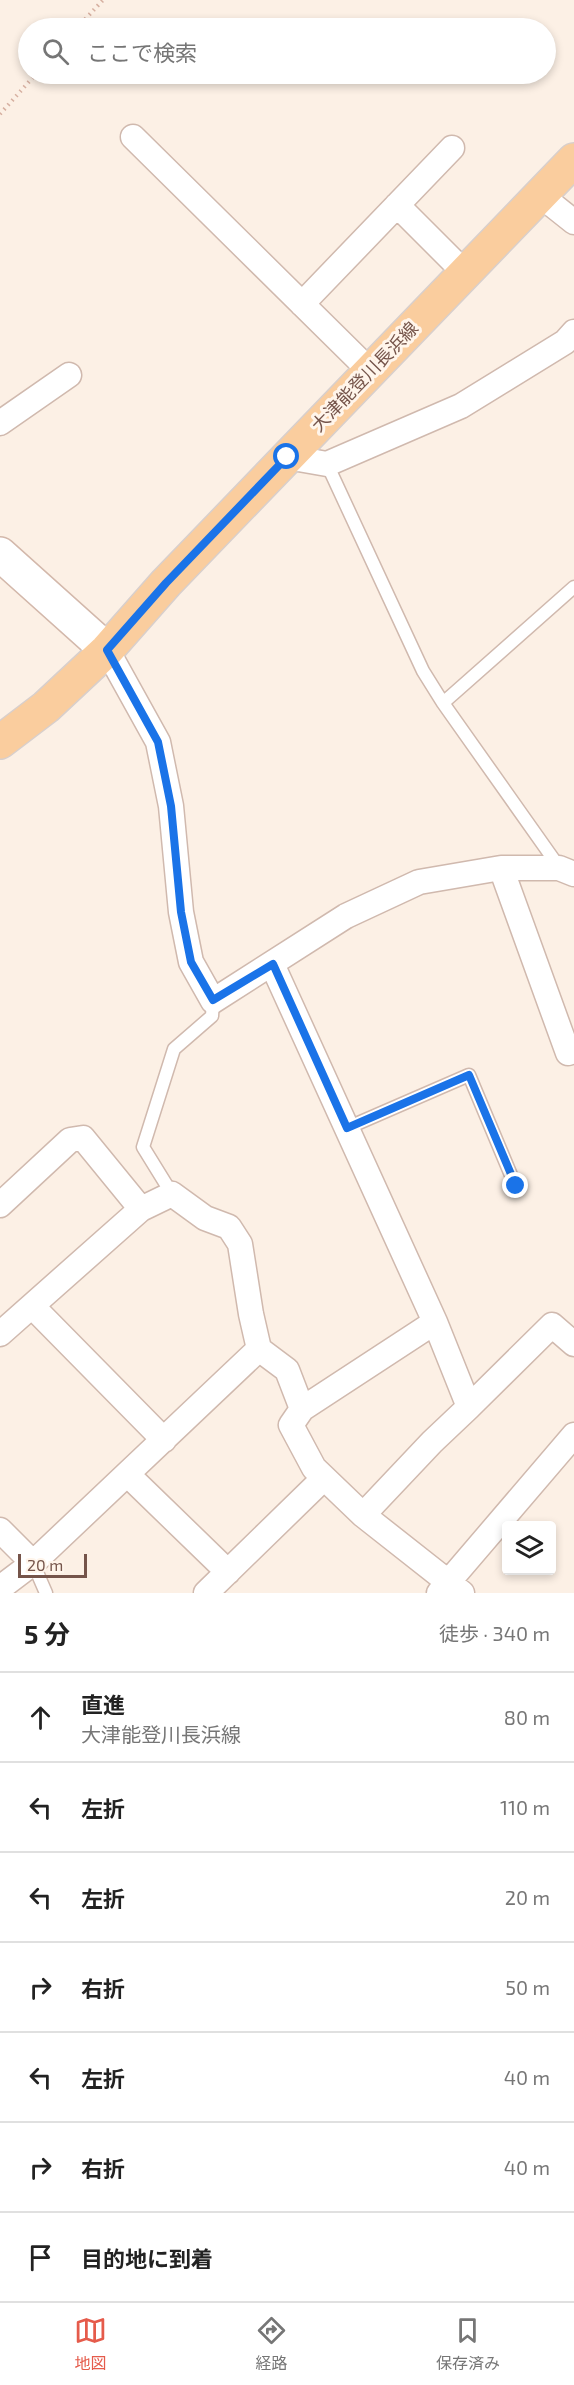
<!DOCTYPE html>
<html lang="ja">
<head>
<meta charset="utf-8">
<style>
	:root { --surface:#fff; --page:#f2f2f2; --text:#222; --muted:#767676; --line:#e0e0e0; --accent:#e55b4b }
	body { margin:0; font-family:"Exo 2","Noto Sans JP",sans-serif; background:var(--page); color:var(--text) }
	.controls { position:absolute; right:18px; bottom:18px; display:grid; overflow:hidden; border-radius:6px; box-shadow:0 3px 9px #0003 }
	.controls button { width:54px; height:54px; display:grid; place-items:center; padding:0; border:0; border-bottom:2px solid var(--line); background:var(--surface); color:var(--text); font:30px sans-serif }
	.scale { position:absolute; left:18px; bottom:15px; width:69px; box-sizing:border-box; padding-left:6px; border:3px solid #75544a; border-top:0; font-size:16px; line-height:21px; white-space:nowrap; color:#75544a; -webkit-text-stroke:4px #fff5eb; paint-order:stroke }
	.stop { position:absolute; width:18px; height:18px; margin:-14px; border:4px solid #1a73e8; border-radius:50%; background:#fff }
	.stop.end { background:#1a73e8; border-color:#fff; box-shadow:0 2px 6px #0008 }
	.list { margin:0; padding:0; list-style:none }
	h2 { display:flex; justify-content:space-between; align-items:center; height:78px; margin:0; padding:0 24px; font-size:26px }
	h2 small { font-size:20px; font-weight:400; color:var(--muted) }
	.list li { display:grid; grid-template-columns:39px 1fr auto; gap:18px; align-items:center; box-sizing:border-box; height:90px; padding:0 24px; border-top:2px solid var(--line) }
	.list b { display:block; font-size:22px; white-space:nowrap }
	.list p { margin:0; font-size:20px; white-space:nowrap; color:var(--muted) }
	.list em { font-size:20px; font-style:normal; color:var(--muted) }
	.icon { flex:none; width:33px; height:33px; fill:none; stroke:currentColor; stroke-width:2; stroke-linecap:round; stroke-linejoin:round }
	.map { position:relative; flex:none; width:574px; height:1593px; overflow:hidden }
	.search { position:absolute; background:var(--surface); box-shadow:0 3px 9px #0003; left:18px; right:18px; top:18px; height:66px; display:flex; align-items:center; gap:15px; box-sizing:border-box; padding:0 21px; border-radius:33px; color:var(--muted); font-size:22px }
	.sheet { height:708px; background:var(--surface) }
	nav { display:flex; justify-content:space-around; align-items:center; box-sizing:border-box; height:84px; border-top:2px solid var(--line); background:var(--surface); font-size:16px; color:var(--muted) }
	nav a { display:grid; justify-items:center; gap:3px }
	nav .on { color:var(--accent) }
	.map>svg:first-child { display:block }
</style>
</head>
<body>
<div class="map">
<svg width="574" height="1593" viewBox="0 0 574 1593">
	<rect width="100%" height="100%" fill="#fcf0e5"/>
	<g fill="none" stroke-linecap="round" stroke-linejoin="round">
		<g stroke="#d0b9ae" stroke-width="15">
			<path id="lane" d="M327 464 423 671 443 703 559 867
				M443 703 574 587
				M347 1128 469 1075 516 1187
				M172 1194 143 1147 174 1049 212 1016 213 1001
				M33 1563 46 1593"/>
		</g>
		<g stroke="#d0b9ae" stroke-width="27">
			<path id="street" d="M133 137 370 371
				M540 195 574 222
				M397 205 465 273
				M302 304 452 148
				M0 423 69 375
				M287 457 327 464 461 406 565 342 574 332
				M107 650 158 742 171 806 181 912 191 962 213 1001 346 916 419 882 501 868H559L574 874
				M501 868 568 1053 574 1051
				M272 964 435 1322 469 1407 432 1442 363 1515
				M0 1205 70 1140 83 1138 141 1209
				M32 1306 164 1440
				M0 1334 141 1209 172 1194 205 1218 229 1227 240 1244 251 1314 259 1349 287 1370 302 1409 435 1322
				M469 1407 552 1325 574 1344
				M302 1409 291 1425 314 1468 363 1515 462 1593
				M127 1474 228 1572
				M0 1530 33 1563
				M0 1588 33 1563 259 1349
				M206 1593 324 1478
				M439 1593 574 1435"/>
		</g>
		<g stroke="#d3b8ab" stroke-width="36">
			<path id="secondary" d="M0 554 107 650"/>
		</g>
		<g stroke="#d8cfcc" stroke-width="36">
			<path id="primary" d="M0 742 46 707 107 650 166 583 574 160"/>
		</g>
		<path stroke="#d6afa0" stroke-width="4" stroke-dasharray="1.5 4.5" stroke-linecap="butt" d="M77 28 103 0
			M0 114 36 74"/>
		<use href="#lane" stroke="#fff" stroke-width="12"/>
		<use href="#street" stroke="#fff" stroke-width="24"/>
		<use href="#secondary" stroke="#fff" stroke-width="33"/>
		<use href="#primary" stroke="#facd9e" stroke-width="33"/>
	</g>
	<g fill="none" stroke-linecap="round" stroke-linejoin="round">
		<path stroke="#1a73e8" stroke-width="8" d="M287 457 166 583 107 650 158 742 171 806 181 912 191 962 213 1000 273 964 347 1128 469 1075 516 1186"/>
	</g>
	<g text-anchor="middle" stroke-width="6" stroke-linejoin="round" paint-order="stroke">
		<g font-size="18" fill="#75544a" stroke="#fff5eb">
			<text transform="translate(365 377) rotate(-46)" y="6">大津能登川長浜線</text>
		</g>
	</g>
</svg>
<div class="controls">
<button><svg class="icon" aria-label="layers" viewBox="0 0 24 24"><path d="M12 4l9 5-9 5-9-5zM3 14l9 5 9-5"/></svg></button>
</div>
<div class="scale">20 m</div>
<div class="stop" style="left:287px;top:457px"></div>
<div class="stop end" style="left:516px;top:1186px"></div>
<div class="search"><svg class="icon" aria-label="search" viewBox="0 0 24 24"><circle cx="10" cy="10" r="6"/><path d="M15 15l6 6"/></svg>ここで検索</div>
</div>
<section class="sheet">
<h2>5 分<small>徒歩 · 340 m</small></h2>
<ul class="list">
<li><svg class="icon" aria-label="ahead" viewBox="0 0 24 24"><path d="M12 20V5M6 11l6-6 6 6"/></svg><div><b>直進</b><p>大津能登川長浜線</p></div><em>80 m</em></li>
<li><svg class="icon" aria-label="left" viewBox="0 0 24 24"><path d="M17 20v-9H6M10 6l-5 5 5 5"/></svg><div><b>左折</b></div><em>110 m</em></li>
<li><svg class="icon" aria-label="left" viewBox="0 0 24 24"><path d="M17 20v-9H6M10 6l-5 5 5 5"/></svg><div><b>左折</b></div><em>20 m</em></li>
<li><svg class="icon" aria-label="right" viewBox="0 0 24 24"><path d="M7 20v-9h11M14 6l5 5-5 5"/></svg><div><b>右折</b></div><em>50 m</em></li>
<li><svg class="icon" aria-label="left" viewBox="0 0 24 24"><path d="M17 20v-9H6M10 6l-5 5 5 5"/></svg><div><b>左折</b></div><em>40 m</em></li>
<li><svg class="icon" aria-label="right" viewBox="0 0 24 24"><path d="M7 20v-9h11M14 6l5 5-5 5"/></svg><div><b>右折</b></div><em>40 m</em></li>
<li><svg class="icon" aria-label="arrive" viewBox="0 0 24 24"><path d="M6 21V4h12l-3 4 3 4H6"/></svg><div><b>目的地に到着</b></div></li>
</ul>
</section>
<nav>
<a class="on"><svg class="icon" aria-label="map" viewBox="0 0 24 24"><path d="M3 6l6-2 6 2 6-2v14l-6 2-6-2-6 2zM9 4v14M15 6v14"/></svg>地図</a>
<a><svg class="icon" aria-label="directions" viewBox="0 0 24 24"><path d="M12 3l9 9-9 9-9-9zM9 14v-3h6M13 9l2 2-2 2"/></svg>経路</a>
<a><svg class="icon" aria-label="saved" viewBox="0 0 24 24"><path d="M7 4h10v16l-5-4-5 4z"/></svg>保存済み</a>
</nav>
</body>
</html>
